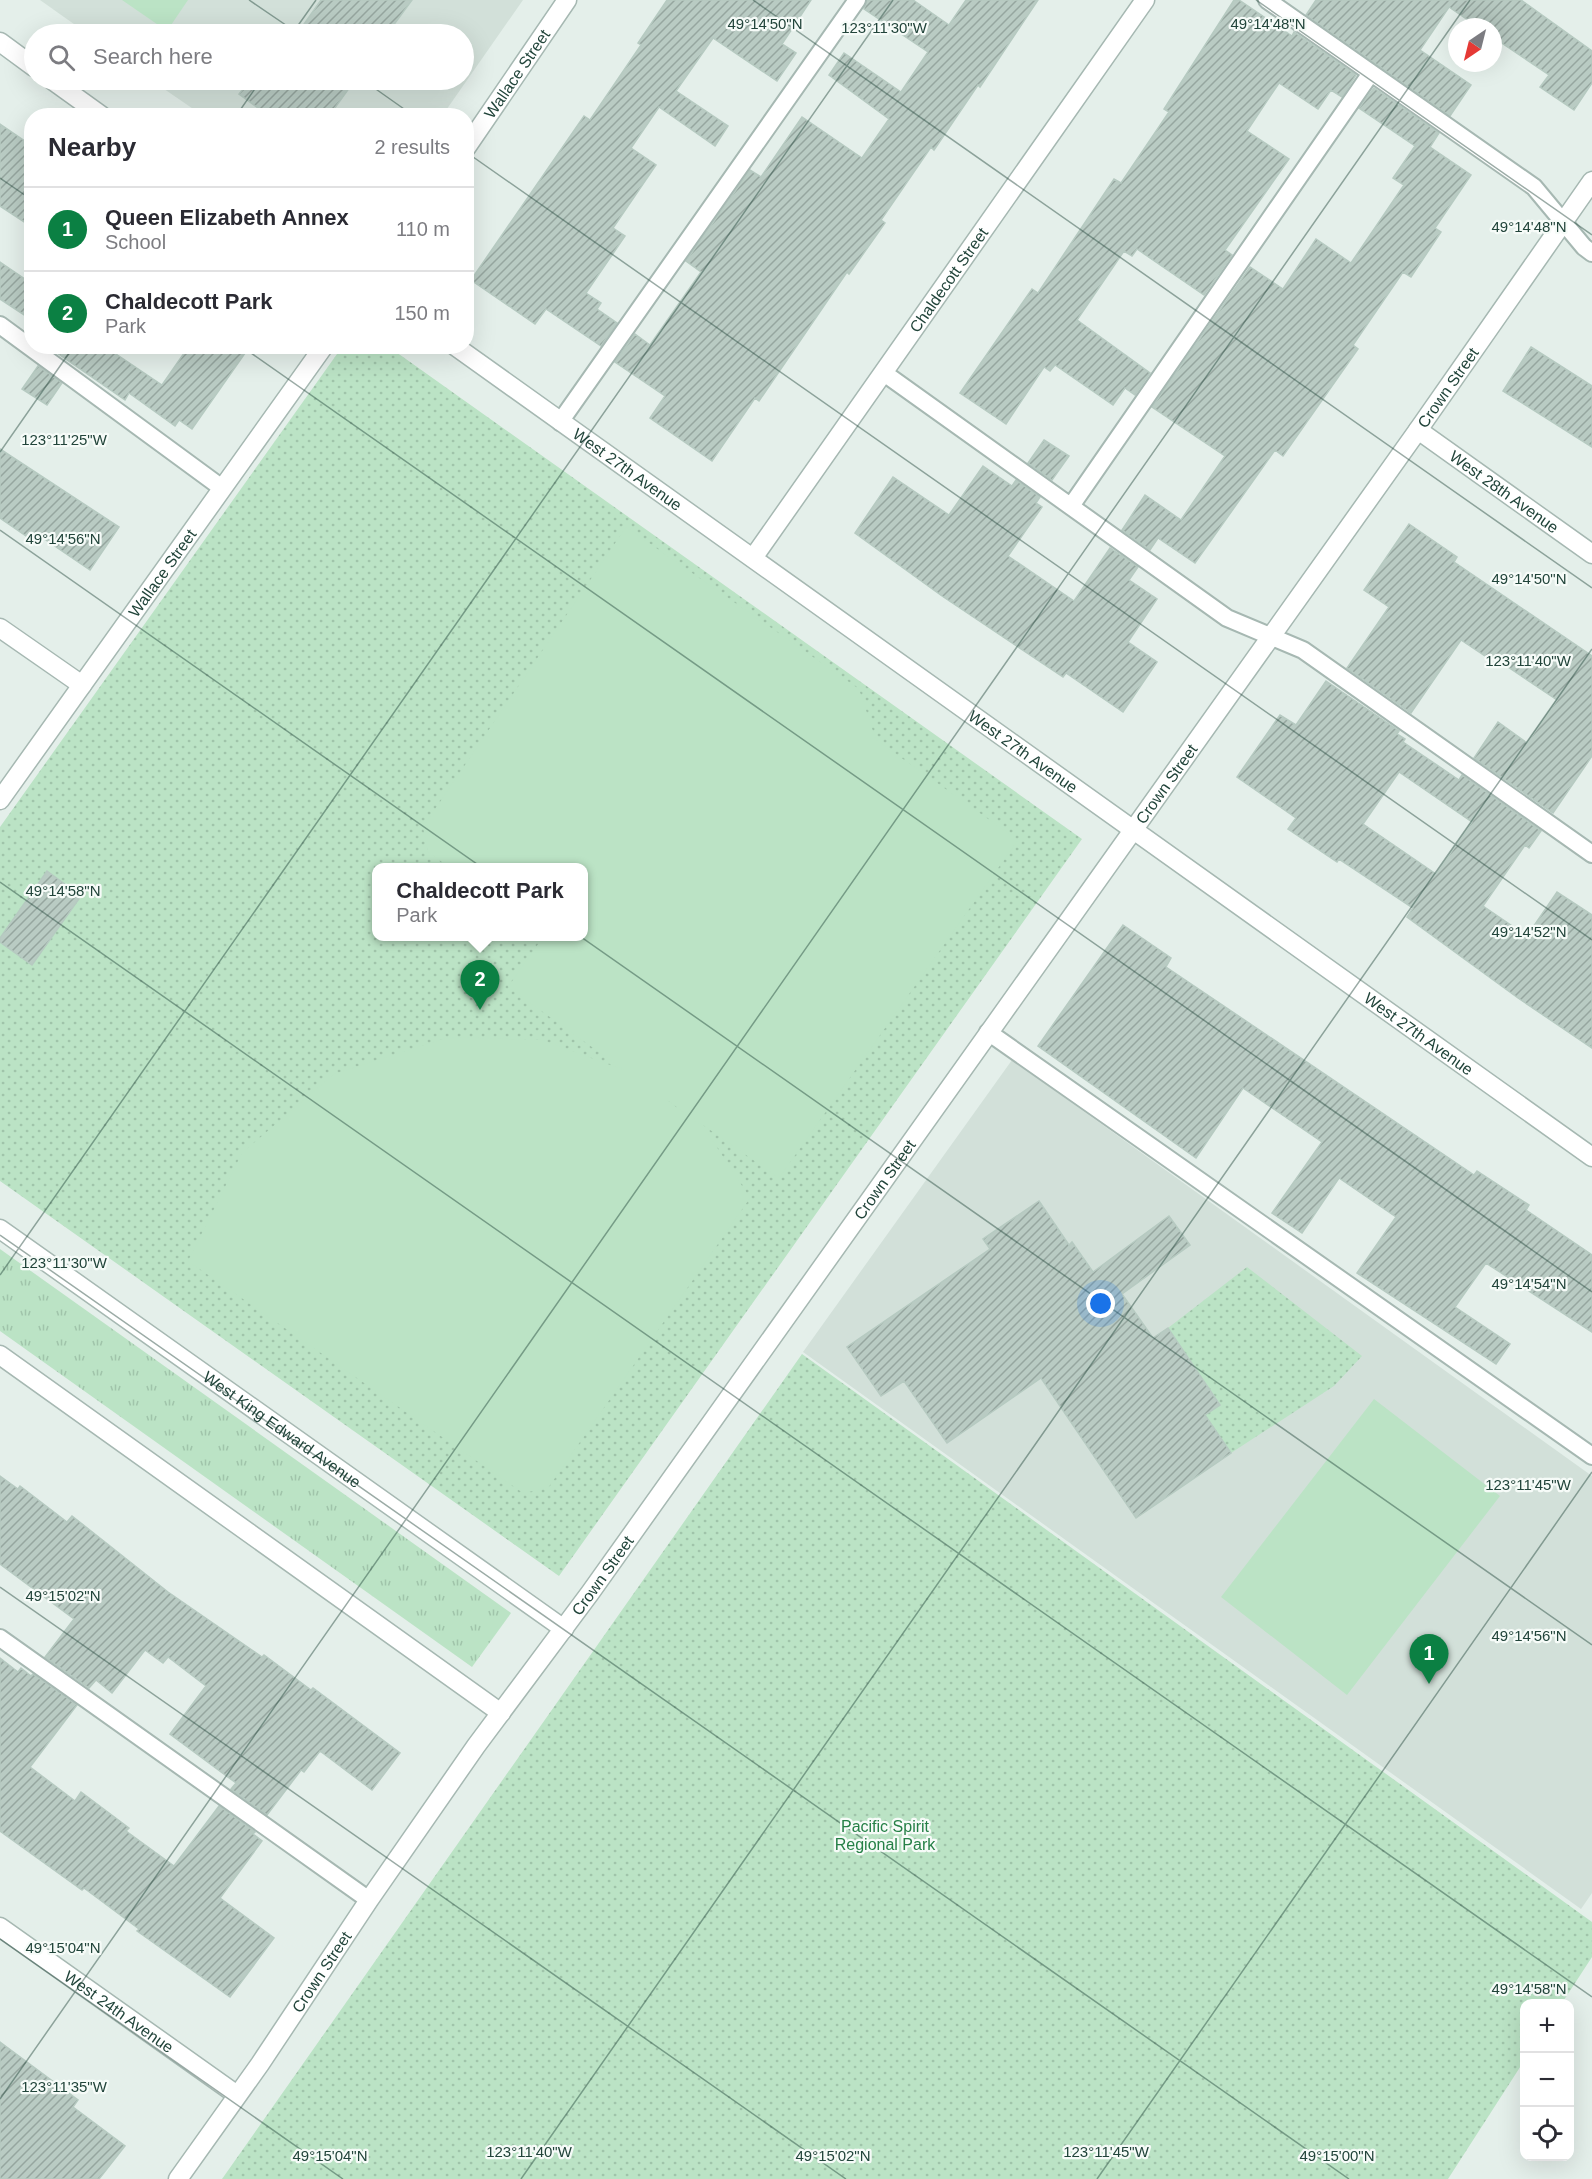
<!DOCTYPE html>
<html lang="en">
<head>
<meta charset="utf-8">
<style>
	:root { --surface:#fff; --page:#f7f7f7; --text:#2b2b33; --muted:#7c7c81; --line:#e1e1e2; --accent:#0b8043 }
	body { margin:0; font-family:Helvetica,sans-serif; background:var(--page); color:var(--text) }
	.controls { position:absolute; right:18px; bottom:18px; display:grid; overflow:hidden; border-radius:12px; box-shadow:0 6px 24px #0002 }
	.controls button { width:54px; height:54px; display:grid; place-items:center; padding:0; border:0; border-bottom:2px solid var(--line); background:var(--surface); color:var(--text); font:30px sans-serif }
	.compass { position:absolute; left:1448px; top:18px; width:54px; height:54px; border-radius:50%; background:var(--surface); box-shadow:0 6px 24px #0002; rotate:215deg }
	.you { position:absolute; left:1101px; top:1304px; width:21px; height:21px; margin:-15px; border:4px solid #fff; border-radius:50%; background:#1a73e8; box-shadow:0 0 0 9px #1a73e833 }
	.badge { display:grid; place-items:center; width:39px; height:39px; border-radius:50%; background:var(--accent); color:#fff; font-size:20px; font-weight:700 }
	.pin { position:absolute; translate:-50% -50px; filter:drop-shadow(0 2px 3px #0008) }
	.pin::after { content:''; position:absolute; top:32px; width:21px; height:18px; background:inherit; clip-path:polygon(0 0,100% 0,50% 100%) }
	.popup { position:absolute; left:372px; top:863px; width:216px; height:78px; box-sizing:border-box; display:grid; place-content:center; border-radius:12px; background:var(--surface); filter:drop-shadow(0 2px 4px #0005); font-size:20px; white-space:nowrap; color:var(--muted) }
	.popup b { font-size:22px; color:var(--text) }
	.popup::after { content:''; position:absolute; left:50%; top:100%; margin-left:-12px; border:12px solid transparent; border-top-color:var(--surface) }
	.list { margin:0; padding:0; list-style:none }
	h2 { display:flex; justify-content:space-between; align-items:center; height:78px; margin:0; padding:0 24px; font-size:26px }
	h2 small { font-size:20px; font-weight:400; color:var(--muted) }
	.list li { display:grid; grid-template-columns:39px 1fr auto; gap:18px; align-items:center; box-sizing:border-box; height:84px; padding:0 24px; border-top:2px solid var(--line) }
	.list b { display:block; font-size:22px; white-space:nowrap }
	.list p { margin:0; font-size:20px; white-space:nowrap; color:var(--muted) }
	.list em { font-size:20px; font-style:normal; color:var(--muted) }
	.icon { flex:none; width:33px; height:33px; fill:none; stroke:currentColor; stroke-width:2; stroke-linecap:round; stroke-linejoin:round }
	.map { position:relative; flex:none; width:1592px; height:2179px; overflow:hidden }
	.search { position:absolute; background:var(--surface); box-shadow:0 6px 24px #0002; left:24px; top:24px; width:450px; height:66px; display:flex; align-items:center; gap:15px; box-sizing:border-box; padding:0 21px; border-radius:33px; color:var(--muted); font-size:22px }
	.panel { position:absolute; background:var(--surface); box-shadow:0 6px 24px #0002; left:24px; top:108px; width:450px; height:246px; border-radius:24px }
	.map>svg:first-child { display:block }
</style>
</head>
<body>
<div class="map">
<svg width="1592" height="2179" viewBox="0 0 1592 2179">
	<defs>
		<pattern id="grass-tufts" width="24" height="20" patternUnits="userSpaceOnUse" patternTransform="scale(1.5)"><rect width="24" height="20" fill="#bbe3c5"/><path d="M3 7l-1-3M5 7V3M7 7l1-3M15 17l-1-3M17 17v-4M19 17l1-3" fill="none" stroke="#a0c4aa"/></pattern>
		<pattern id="park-dots" width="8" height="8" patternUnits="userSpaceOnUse" patternTransform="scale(1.5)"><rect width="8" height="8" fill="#bbe3c5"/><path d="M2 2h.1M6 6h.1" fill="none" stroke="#a0c4aa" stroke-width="1.8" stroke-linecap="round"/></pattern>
		<pattern id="building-hatch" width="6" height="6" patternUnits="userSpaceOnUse" patternTransform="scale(1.5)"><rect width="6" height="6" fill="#b9cbc3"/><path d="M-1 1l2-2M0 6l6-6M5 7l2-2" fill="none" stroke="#96a69f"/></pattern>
	</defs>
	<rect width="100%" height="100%" fill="#e4efea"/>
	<path fill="#d2e0d9" d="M40 0H523L442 116 202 115 151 80H464V34H88Z
		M1012 1060 1592 1476V1893L1581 1909 803 1352Z"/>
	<path fill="url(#grass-tufts)" d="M0 1249 511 1613 472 1667 0 1331Z"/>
	<path fill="url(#park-dots)" fill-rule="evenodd" d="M342 347H389L1082 839 559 1576 0 1181V827ZM376 868H584V936H376Z
		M1247 1267 1362 1356 1334 1386 1231 1453 1205 1415 1220 1404 1168 1328Z
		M802 1354 1592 1922V1957L1562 2003 1524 2004V2061L1448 2179H222Z"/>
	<path fill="#bbe3c5" d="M122 0H188L167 31Z
		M626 527 859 689 876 740 1018 840 779 1178 667 1100 705 1129 750 1198 548 1488 523 1493 188 1261 242 1153 334 1074 449 1037 542 1040 624 1070 508 987 543 937 584 936V868L449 867 428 852 423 827Z
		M1374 1399 1500 1496 1347 1695 1221 1597Z"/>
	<path fill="url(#building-hatch)" stroke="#b6cac1" stroke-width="1.5" fill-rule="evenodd" d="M321 0H412L387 34H297Z
		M667 0H811L782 44 796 53 777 81 713 38 676 91 728 126 715 146 659 107 631 148 656 165 613 228 625 236 586 293 601 303 597 309 617 323 601 346 546 309 535 324 471 280 584 116 590 120 641 45 638 43Z
		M867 0H913L949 25 966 0H1038L980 87 978 85 934 150 931 147 881 220 885 223 849 274 847 272 759 401 755 398 712 461 650 418 665 396 615 362 635 334 650 345 701 272 686 261 750 170 761 177 802 117 862 158 889 119 829 75 844 53 901 92 928 52 864 9Z
		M1234 0H1239L1292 36 1294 32 1356 75 1342 97 1331 90 1318 109 1279 83 1247 131 1289 159 1225 250 1232 255 1204 295 1137 249 1132 256 1124 251 1077 320 1150 373 1135 395 1125 388 1113 405 1055 365 1050 371 1044 367 1006 424 960 393 1032 289 1038 293 1114 179 1121 183 1169 112 1164 109Z
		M1316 0H1521L1592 51V83L1574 110 1540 87 1549 75 1493 37V27H1478L1449 7 1420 50 1471 85 1450 116 1306 15Z
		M250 80H355L329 116H269L239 94Z
		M1374 88 1439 133 1430 147 1471 175 1435 228 1441 232 1411 277 1403 272 1353 345 1358 349 1283 456 1275 450 1195 563 1158 538 1150 550 1122 530 1145 495 1181 520 1225 456 1152 407 1250 267 1283 289 1316 239 1351 263 1404 185 1393 178 1415 146 1359 108Z
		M0 124 32 146V227L0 206Z
		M0 262 32 284V320L0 299Z
		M47 346H104L162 385 189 346H250L192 429 179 420 175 426 129 393 125 400Z
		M1531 347 1592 386V447L1503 391Z
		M38 366 62 383 47 405 22 389Z
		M1044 440 1069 456 1052 480 1028 463Z
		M0 449 119 527 90 570 34 532 29 538 0 518Z
		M983 466 1012 486 1016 480 1040 497 1036 503 1042 507 1008 556 1074 601 1110 548 1138 567 1129 580 1157 599 1128 642 1157 662 1123 712 1066 673 1063 677 942 596 855 533 893 477 949 515Z
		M1409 524 1457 557 1454 562 1592 656V756L1553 813 1474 758 1498 722 1527 743 1557 700 1490 655 1488 658 1461 640 1411 713 1347 668 1389 607 1364 590Z
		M1326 681 1399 731 1397 734 1405 739 1403 742 1459 780 1462 775 1541 831 1529 848 1525 845 1483 906 1527 936 1557 892 1592 915V1048L1518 998 1407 917 1413 908 1339 859 1337 862 1288 829 1296 818 1237 777 1280 715 1296 725ZM1399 772 1472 822 1436 874 1363 824Z
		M47 871 81 896 32 965 0 942V938Z
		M1123 925 1171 958 1166 967 1474 1175 1477 1171 1529 1205 1526 1210 1592 1255V1332L1486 1263 1455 1307 1510 1344 1496 1364 1357 1273 1396 1217 1339 1178 1302 1233 1272 1213 1322 1142 1243 1088 1196 1158 1038 1046Z
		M1039 1201 1069 1245 1072 1242 1093 1272 1169 1216 1190 1245 1122 1294 1153 1338 1168 1328 1220 1405 1205 1415 1231 1453 1136 1518 1041 1378 947 1443 904 1381 881 1396 847 1347 990 1249 983 1239Z
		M0 1476 18 1489 20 1486 67 1522 72 1516 168 1592 262 1657 264 1655 311 1690 313 1688 400 1753 372 1790 320 1751 304 1772 301 1770 267 1815 231 1789 236 1783 170 1734 206 1686 168 1657 163 1663 145 1650 112 1693 96 1680 89 1688 45 1657 74 1619 0 1564Z
		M0 1658 18 1672 21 1668 31 1676 33 1674 77 1705 30 1767 75 1801 81 1792 129 1828 126 1831 174 1866 219 1806 255 1832 253 1834 262 1841 220 1898 274 1938 230 1997 137 1931 139 1929 84 1888 82 1890 0 1831Z
		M0 2042 78 2100 73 2107 125 2146 99 2179H0Z"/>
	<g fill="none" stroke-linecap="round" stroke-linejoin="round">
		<g stroke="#a6b8b2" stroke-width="20">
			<path id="lane" d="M1267 0 1534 187 1584 247 1592 253
				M0 325 222 488
				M884 373 1227 618 1303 650 1592 854
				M560 422 857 0
				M1071 506 1371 73
				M988 1032 1592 1456
				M0 1638 369 1900"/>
		</g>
		<g stroke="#a6b8b2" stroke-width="21">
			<g id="street">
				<path d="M0 42 34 67"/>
				<path d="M52 80 102 116"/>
				<path id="s1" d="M466 148 567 0"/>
				<path id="s2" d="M455 346 1592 1157"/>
				<path id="s3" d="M1418 430 1592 554"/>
				<path id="s4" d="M753 558 1145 0"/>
				<path d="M0 628 82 685"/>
				<path id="s5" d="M0 800 324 346"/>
				<path id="s6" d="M0 1229 564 1629"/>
				<path d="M0 1355 501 1713"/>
				<path id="s7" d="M0 1927 237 2095"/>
				<path id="s8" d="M178 2179 260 2064 369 1900 476 1746 590 1593 1418 430 1592 181"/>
			</g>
		</g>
		<use href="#lane" stroke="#fff" stroke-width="16"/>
		<use href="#street" stroke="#fff" stroke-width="18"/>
	</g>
	<path fill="none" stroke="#21443a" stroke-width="1.5" stroke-opacity="0.45" d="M249 0 299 34M753 0 1592 588M1256 0 1592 235M292 34 316 0M363 80 414 116M236 116 261 80M466 152 1592 940M0 178 32 200M241 346 1592 1292M0 452 74 346M0 530 1592 1645M0 882 1592 1997M0 1235 1349 2179M0 1275 893 0M0 1587 846 2179M0 1939 343 2179M0 2099 1470 0M521 2179 1592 649M1097 2179 1592 1472"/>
	<g text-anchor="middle" stroke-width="4.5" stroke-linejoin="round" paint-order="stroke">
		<g font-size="16" fill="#21443a" stroke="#f6fbf8">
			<text dy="6" stroke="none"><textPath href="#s1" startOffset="90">Wallace Street</textPath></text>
			<text dy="6" stroke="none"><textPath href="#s4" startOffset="340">Chaldecott Street</textPath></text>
			<text dy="6" stroke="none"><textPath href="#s8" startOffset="2196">Crown Street</textPath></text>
			<text dy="6" stroke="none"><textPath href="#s2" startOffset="212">West 27th Avenue</textPath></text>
			<text dy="6" stroke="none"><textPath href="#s3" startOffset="106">West 28th Avenue</textPath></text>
			<text dy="6" stroke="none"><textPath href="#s5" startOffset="279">Wallace Street</textPath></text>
			<text dy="6" stroke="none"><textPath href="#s2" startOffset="698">West 27th Avenue</textPath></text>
			<text dy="6" stroke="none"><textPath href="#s8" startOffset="1710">Crown Street</textPath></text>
			<text dy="6" stroke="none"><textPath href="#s2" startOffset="1184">West 27th Avenue</textPath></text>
			<text dy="6" stroke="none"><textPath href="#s8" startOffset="1224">Crown Street</textPath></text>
			<text dy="6" stroke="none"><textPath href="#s6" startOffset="346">West King Edward Avenue</textPath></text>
			<text dy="6" stroke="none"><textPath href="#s8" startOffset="738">Crown Street</textPath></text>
			<text dy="6" stroke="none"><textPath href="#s8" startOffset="252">Crown Street</textPath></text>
			<text dy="6" stroke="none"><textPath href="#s7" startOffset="146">West 24th Avenue</textPath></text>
		</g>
		<g font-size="16" fill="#258046" stroke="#f6fbf8">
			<text x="885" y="1832">Pacific Spirit<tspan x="885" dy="18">Regional Park</tspan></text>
		</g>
	</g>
	<g font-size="15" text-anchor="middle" fill="#21443a" stroke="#f6fbf8" stroke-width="4.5" stroke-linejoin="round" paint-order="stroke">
		<text x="765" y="29">49°14'50"N</text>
		<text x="1268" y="29">49°14'48"N</text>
		<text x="884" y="33">123°11'30"W</text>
		<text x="1529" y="232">49°14'48"N</text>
		<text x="64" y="445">123°11'25"W</text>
		<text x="63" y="544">49°14'56"N</text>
		<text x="1529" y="584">49°14'50"N</text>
		<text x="1528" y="666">123°11'40"W</text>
		<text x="63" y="896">49°14'58"N</text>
		<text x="1529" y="937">49°14'52"N</text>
		<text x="64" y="1268">123°11'30"W</text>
		<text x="1529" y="1289">49°14'54"N</text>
		<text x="1528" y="1490">123°11'45"W</text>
		<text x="63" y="1601">49°15'02"N</text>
		<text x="1529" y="1641">49°14'56"N</text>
		<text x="63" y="1953">49°15'04"N</text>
		<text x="1529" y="1994">49°14'58"N</text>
		<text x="64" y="2092">123°11'35"W</text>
		<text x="529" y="2157">123°11'40"W</text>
		<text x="1106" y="2157">123°11'45"W</text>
		<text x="330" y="2161">49°15'04"N</text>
		<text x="833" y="2161">49°15'02"N</text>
		<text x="1337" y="2161">49°15'00"N</text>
	</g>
</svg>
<div class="controls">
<button>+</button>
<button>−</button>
<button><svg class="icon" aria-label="locate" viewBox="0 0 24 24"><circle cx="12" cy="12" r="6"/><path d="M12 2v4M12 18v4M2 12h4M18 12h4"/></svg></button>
</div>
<svg class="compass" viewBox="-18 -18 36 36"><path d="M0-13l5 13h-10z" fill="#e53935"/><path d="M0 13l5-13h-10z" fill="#7c7c81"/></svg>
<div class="you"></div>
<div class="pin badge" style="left:1429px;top:1684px">1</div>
<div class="pin badge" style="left:480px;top:1010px">2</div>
<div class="popup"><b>Chaldecott Park</b>Park</div>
<div class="search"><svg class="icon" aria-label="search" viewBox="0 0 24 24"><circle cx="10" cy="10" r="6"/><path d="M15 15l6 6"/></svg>Search here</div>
<section class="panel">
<h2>Nearby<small>2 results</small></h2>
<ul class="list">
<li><span class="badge">1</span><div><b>Queen Elizabeth Annex</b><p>School</p></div><em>110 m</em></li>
<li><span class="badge">2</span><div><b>Chaldecott Park</b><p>Park</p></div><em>150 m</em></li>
</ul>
</section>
</div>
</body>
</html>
